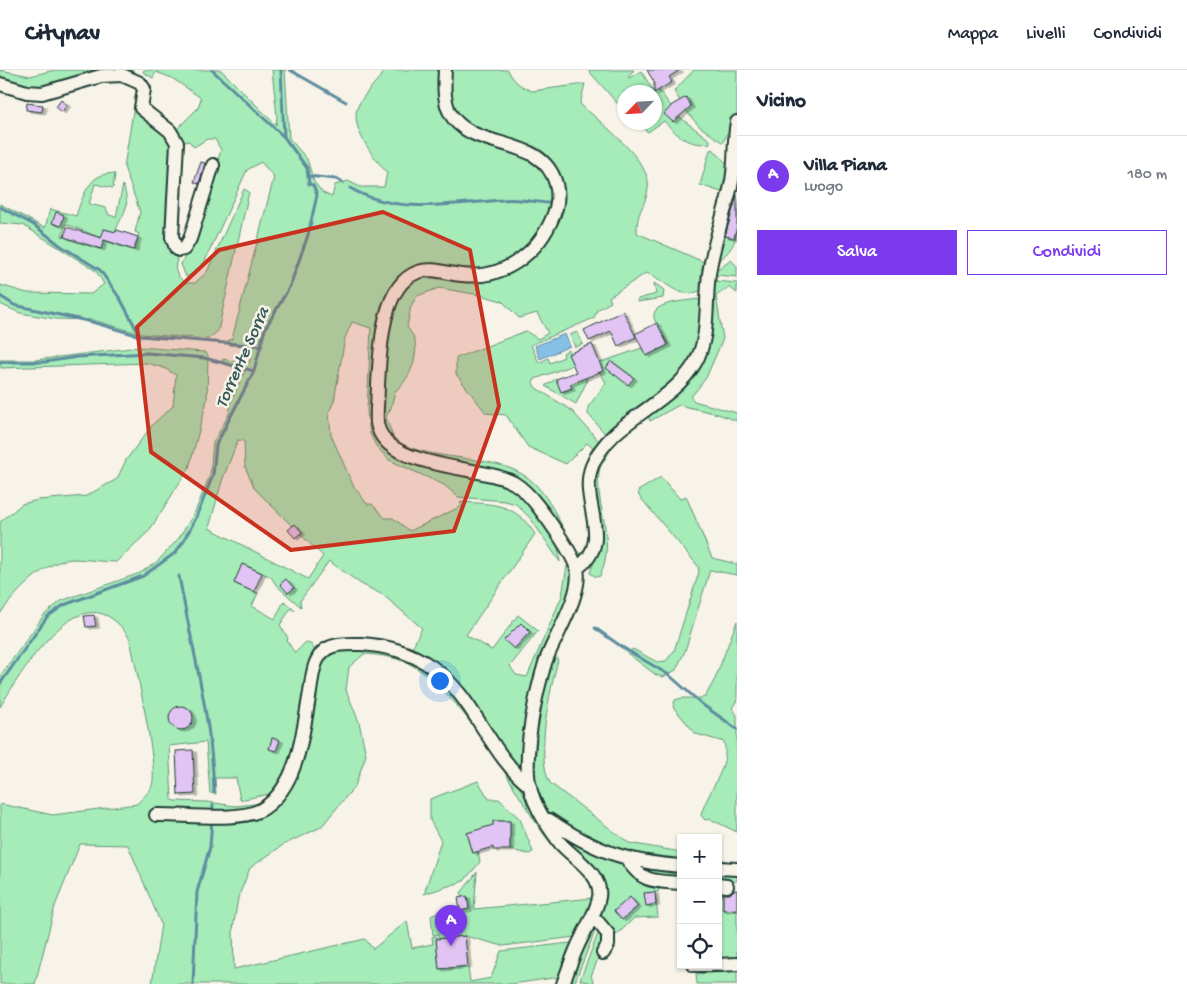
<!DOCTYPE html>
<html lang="it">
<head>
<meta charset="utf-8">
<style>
	:root { --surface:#fff; --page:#f6f6f7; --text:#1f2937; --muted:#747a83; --line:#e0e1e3; --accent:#7c3aed }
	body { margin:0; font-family:"Gochi Hand",sans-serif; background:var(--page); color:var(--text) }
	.controls { position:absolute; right:15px; bottom:15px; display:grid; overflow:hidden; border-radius:0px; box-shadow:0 1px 4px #0004 }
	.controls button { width:45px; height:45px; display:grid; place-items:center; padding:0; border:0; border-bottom:1px solid var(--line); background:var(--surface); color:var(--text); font:25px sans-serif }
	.compass { position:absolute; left:617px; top:15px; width:45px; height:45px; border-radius:50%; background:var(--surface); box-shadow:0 1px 4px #0004; rotate:245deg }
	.you { position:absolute; left:439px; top:610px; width:18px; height:18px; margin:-12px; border:4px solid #fff; border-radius:50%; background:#1a73e8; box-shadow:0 0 0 8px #1a73e833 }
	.badge { display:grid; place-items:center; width:32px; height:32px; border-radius:50%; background:var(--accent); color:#fff; font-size:16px; font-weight:700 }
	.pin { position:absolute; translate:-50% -41px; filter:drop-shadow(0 1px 2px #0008) }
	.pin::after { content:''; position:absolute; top:26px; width:18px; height:15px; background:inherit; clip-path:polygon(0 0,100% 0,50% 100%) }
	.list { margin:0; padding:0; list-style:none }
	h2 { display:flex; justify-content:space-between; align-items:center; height:65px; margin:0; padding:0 20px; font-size:21px }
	h2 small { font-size:16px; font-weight:400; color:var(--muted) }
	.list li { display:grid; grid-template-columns:32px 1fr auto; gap:15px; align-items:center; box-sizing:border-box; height:80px; padding:0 20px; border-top:1px solid var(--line) }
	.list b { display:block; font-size:19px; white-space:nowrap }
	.list p { margin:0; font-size:16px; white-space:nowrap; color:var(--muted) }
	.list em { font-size:16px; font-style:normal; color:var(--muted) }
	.actions { display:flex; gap:10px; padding:15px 20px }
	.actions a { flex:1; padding:11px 0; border:1px solid var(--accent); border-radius:0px; text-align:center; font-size:18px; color:var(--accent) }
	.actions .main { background:var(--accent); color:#fff }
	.icon { flex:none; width:28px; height:28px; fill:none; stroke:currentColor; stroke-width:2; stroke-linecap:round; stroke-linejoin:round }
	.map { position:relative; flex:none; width:737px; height:914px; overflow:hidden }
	header { display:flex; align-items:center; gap:30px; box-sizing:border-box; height:70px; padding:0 25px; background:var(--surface); border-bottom:1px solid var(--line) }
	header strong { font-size:24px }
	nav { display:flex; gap:28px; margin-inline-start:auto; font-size:18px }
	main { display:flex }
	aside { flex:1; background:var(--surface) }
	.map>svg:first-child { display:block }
</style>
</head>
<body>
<header>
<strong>Citynav</strong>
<nav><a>Mappa</a><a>Livelli</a><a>Condividi</a></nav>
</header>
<main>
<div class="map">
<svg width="737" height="914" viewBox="0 0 737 914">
	<defs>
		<filter id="shadow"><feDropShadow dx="3.5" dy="2" stdDeviation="0" flood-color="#0004"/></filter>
	</defs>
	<rect width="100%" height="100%" fill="#f7f3e8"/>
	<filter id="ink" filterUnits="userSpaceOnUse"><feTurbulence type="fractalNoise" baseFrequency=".02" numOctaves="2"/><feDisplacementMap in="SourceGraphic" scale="10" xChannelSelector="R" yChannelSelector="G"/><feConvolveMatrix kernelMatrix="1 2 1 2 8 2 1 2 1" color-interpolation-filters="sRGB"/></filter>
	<g filter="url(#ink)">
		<path fill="#a5ecb8" stroke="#629476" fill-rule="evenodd" d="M0 0 30 6 55 0H133L137 6 41 21 0 11Z
			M144 0H221L276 55 277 46 272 0H285L289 68 307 89 314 112 323 123 332 127 335 115 348 111 360 117H384L387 103C374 87 347 56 359 34 366 22 377 11 386 0H439C439 17 439 40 451 53 478 83 561 75 553 133 549 169 508 204 471 201 455 200 437 190 420 195 377 206 375 277 373 313 372 328 370 345 375 360 388 405 475 399 512 418 525 425 534 437 542 449 554 467 558 470 560 492L531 449 516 434 505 431 458 427 444 415 389 390 376 376 370 364 367 341 371 258 352 252 345 268 334 331 329 342 331 365 353 415 367 434H372L385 448H393L410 461 462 436 460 432C494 434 515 433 535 464L466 565 492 580 518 545 538 561 510 596 516 605 527 607 562 526 567 496 572 500C574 528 550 564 541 591 529 625 524 660 522 697H515L453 612 437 596 412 578 422 558 383 525 361 514 329 491 300 531 301 537 277 516 271 507 243 494 234 513 258 523 252 536 275 549 284 531 295 541 291 538 280 555 288 568 287 571 295 583 306 572 312 575 316 583 299 668 288 705 279 722 240 730 236 708H215L216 724 210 723 206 672 169 676 172 729 174 731 207 732 235 736 264 733 248 741 227 743 169 741 171 748C196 749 222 753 247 749 258 747 273 740 280 732 307 700 309 624 326 583L339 579 354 578 388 582 410 588 433 601 451 618 510 701 538 749 559 777 576 793C554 784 538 756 526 737 499 693 459 625 415 597 401 588 382 585 364 584L349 597 346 620 359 652 366 685 355 716 321 757 283 775 250 798 238 828 233 859 234 899 365 869 373 879 407 851 412 878 433 874 432 867 436 866 439 899 468 896 470 912 491 908 501 881 570 873 571 881 560 907 512 914H152L161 854 128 775 80 774 55 836 35 914H0V734L53 745 137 734C141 729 150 722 152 716 159 697 135 595 130 569 84 494 24 598 0 637V607L44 545 61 531 140 503 157 492 179 468 195 442 210 405 213 373 229 344 231 331 245 301 222 293 223 289 245 294 249 293 253 279 248 276 230 275 227 271 232 269 274 107 261 92 247 100 205 191 197 202 186 207 181 194 195 168 221 80 215 69H207L194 77 189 71 181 73 175 61 198 38 201 28 172 8 156 2 153 8 143 2ZM238 370 244 371 245 397 255 419 292 456 295 454 302 462 300 464 323 486 308 509 209 458 222 411Z
			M450 0H508C513 11 521 17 532 21L585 14 580 34C598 50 654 93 648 119 645 138 636 141 637 163L706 193 703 219C679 233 667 210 646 203L609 227 611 232 597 240 594 248 531 275 539 293 548 288 550 293 564 287 563 283 569 280 573 295 535 309 533 313 536 318 571 340 600 372 595 380 587 373 566 394 528 377 506 345 486 343 456 304V288L526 261 538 269 548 263 537 243 519 248 502 231 480 225 439 218 417 226 411 236 407 257C410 261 414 266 415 271 418 289 409 311 395 321L391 338 386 347 394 370C434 395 503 380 536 415 553 433 563 460 576 482L586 484 577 486 528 418 412 383 393 373 382 351 385 283 394 238 406 215 423 205H501L558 148C557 136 557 104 553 94 540 61 467 72 453 38 448 26 450 12 450 0Z
			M588 0H634L629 5V8L641 1 654 22 659 20 678 46 710 70V73C690 77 676 65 664 51L648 62 643 58 641 59 635 53 654 52 655 38 660 35 654 22H624V41Z
			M694 0H737V45L730 67 727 63 723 73 699 56 685 40 691 36 686 28 680 31 674 21Z
			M137 17 138 39 174 71 172 179 177 190C173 201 177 205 185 213H195L207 202 244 119 249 122 218 261 208 269 141 264 93 250 56 249 20 243 0 234V215L27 223 91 224 104 214 96 201 23 155 0 153V134L45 158 50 139 76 146C82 128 90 100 115 104L113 118 95 114 89 134 106 138 109 145 116 147 123 115C132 141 122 141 115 163L105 159 101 168 66 154 62 166 100 179 104 170 134 180 139 164 135 162 140 142 124 97Z
			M713 79 729 96 724 123 700 115 710 80Z
			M736 161C737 173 728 183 719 191L716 187 722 166 734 167Z
			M731 190 737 196V207L716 205 715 202Z
			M715 211 737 213V223L729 217 716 226 723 269 706 308 691 327 694 331 737 343V351L718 344 679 335 650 351 648 345 692 304Z
			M654 213 664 220 663 228 637 232 638 229 656 224Z
			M698 229 702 234 698 276 695 283 679 308 607 366 588 344V337L606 313 596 294 642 278 646 286 668 275C666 269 654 252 654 247 651 232 688 231 698 229Z
			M577 262 583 274 575 277 570 265Z
			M139 277 204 282 208 285 207 330 189 398 149 461 116 492C102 492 87 489 73 489 45 490 15 523 0 544V452L22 434 38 430 86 426 117 409 126 390 153 354 173 336 176 305 164 298 147 293 1 298 0 290H35Z
			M587 307 586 313 576 334 545 316 556 309 562 322 572 318 570 314Z
			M611 376C612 382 600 393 599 402 595 440 617 466 600 506L596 507 590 503 599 477 594 400Z
			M661 407 680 429 686 426 712 488 737 494V505L710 500 685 581 676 600 663 607 656 605 627 583 633 579 657 592 666 591 674 581 699 502 698 496 639 426 638 421Z
			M737 551V630L732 638 737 645V762L710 749 705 750 701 745C707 722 731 696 724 672L696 664 673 637 675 630C684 626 695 630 705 627L715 609Z
			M553 583 558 590C550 620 535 685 550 713L629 773 681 782V811L660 815 658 822H655L658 847 634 848 617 865 610 856 602 853 598 844 603 828 546 744 537 726 534 707 538 651Z
			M478 711 489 729H499L520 749 533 782 529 784 510 780V751H494L493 761 481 759 467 763 473 783 478 781 480 792 464 811 424 824 441 771 430 750V729Z
			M718 789 728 791 734 802H737V811L718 813Z
			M477 802 474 839 594 828 577 866 575 867 503 876 465 866 438 869V864L433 865 431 846 442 839 443 844 469 839 467 827H462L461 823Z
			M718 820H723V840L737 839V889L718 891Z
			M595 853 594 864 574 914H569L578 885Z
			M599 861 602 863C604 874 596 895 591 906L594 914 580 910Z
			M737 901V914H697L696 904Z"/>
		<path fill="#87c0e6" stroke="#5d8c9f" d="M565 264 570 276 540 289 535 276Z"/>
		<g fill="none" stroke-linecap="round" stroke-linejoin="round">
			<path stroke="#5d8c9f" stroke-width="3" d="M212 0 284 67
				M290 0 346 32
				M308 106 336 109 343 113
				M350 118C396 145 452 134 502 130 517 128 533 132 548 133
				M0 137 34 155 61 176 100 200 121 230 140 266
				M0 226 14 235 92 252 140 266 262 276
				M0 292H45L77 287 147 283 204 288 254 301
				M179 506C192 579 212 649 214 723
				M595 558 622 577 669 605 703 635 737 659
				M0 614 47 547 64 535 143 506 175 483 183 472 196 448 213 405 216 375 254 301 265 259 290 216 308 165 317 125 313 115 309 114 307 98 284 67 281 0
				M213 741V735
				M193 914 197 822 210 777 212 749"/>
		</g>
		<path fill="#e1c4f3" stroke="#1f3d34" filter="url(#shadow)" d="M647 0H680L669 7 672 12 654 23V12Z
			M686 27 691 36 673 52 664 44 672 35Z
			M61 30 67 35 62 42 56 37Z
			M27 33 43 35 42 42 26 40Z
			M201 92 205 93 199 114 194 112Z
			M737 125V156L734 168 725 166Z
			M56 142 64 145 61 156 52 153Z
			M67 157 101 168 104 159 116 162 117 160 138 167 134 180 104 170 101 179 64 167Z
			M623 241 636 267 618 276 611 261 589 271 584 260Z
			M657 253 668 275 646 286 635 264Z
			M592 274 603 301 570 314 572 318 561 322 556 309 576 302 568 284Z
			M611 291 634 308 628 315 606 298Z
			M295 454 302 462 295 468 288 460Z
			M242 494 262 503 254 522 234 513Z
			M286 509 294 518 288 523 280 514Z
			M94 545 96 556 86 557 84 546Z
			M521 553 530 562 514 579 504 570Z
			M169 648a12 12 0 1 1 24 0a12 12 0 1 1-24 0Z
			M272 668 280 670 276 681 269 679Z
			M193 680 195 724 178 725 176 681Z
			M493 751H510V780H493V777L473 783 467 763 493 755Z
			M734 820H737V839L723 840V824H730Z
			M655 822 656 834 646 836 644 823Z
			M467 826 469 839 460 841 458 828Z
			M630 827 638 836 622 850 614 841Z
			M465 866 468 896 439 899 436 869Z"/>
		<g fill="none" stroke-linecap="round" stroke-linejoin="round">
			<g stroke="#1f3d34" stroke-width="16">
				<path id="minor" d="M445 0C444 16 443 36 454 49 480 81 543 66 556 114 558 122 558 130 556 138 543 180 506 210 462 205 447 204 433 197 418 202 381 215 380 282 378 315 378 327 376 340 377 353 384 400 480 394 514 413 524 419 530 426 537 435 548 449 572 482 577 499 583 524 553 569 545 593 535 626 526 671 528 705 529 729 546 754 560 773 573 788 603 804 599 827 597 841 588 854 582 867 574 882 569 898 563 914
					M0 14 27 22 42 23 101 6 122 5 140 13 144 19 141 38 170 61 177 73 172 167 176 178 179 180 184 179 190 169 213 95
					M577 498C616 472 578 431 592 396 610 350 670 336 695 293 710 268 705 232 709 204 713 174 724 145 731 116 736 95 733 73 737 52
					M156 745C183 744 243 753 264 738 299 714 303 661 310 622 312 609 313 589 325 580 335 573 349 574 361 574 388 576 410 582 432 597 475 627 489 685 530 716
					M549 750C595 781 626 792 681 796
					M627 789C642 813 654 811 681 813
					M718 798 737 799
					M718 815 727 816
					M598 852 608 864V875L603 883
					M694 895H713
					M718 895 737 894"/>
			</g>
			<use href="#minor" stroke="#f7f3e8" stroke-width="12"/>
		</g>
	</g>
	<path fill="#c8321e" fill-opacity="0.2" stroke="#c8321e" stroke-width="4" stroke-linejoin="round" d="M383 142 470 180 499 336 454 461 291 480 151 382 137 257 219 180Z"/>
	<g text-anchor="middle" stroke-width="5" stroke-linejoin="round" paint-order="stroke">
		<g font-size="18" font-style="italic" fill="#345758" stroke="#f7f3e8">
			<text transform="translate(241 287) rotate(-66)" y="6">Torrente Sorra</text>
		</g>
	</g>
</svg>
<div class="controls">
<button>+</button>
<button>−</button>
<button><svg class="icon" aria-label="locate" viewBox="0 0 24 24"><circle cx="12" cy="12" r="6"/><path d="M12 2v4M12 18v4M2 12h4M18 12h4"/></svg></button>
</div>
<svg class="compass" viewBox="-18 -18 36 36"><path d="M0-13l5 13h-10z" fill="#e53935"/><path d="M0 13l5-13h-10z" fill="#747a83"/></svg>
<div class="you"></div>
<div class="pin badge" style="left:451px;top:876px">A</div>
</div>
<aside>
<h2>Vicino<small></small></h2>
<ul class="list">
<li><span class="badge">A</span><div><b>Villa Piana</b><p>Luogo</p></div><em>180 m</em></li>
</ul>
<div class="actions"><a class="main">Salva</a><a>Condividi</a></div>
</aside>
</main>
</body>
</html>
